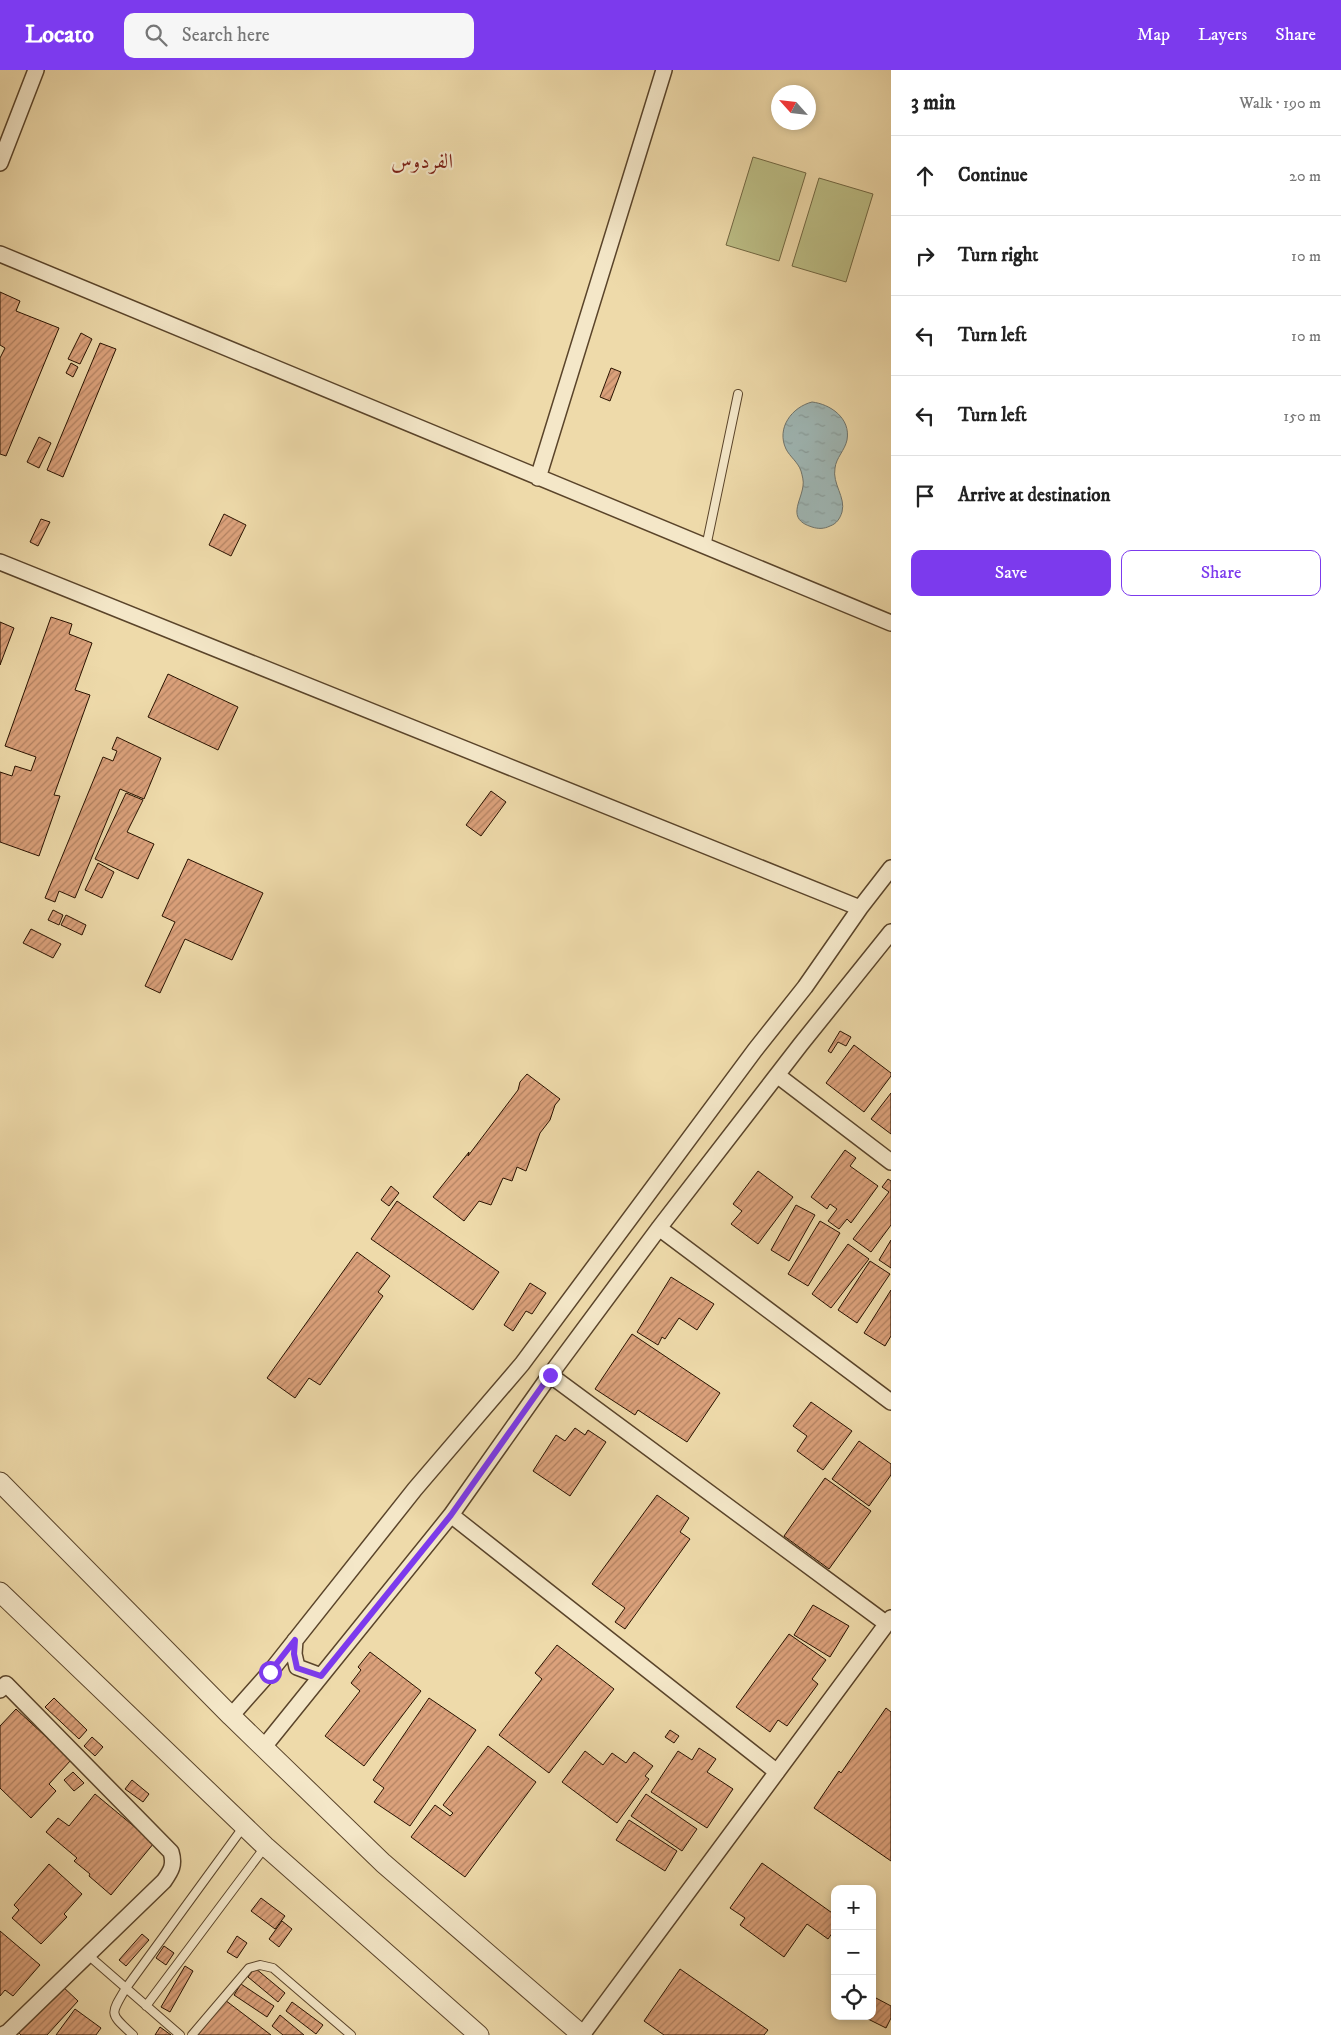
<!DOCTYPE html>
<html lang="en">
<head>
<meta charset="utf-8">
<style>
	:root { --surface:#fff; --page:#f6f6f6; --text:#222; --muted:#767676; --line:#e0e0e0; --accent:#7c3aed }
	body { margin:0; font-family:"IM FELL DW Pica",Amiri,serif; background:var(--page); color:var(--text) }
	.controls { position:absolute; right:15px; bottom:15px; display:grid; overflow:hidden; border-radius:10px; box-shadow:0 2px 8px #0003 }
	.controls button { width:45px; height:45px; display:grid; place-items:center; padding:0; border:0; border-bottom:1px solid var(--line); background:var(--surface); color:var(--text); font:25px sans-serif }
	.compass { position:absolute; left:771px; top:15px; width:45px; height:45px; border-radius:50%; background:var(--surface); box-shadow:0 2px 8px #0003; rotate:297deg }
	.stop { position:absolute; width:15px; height:15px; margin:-11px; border:4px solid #7c3aed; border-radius:50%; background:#fff }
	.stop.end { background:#7c3aed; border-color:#fff; box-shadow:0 1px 5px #0008 }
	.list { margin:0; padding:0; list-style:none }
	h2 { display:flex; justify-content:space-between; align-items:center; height:65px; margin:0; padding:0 20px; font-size:21px }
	h2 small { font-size:16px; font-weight:400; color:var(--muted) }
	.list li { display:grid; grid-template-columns:32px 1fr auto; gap:15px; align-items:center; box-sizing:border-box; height:80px; padding:0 20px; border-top:1px solid var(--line) }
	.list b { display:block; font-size:19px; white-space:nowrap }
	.list em { font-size:16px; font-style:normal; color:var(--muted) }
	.actions { display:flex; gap:10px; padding:15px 20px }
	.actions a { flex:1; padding:11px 0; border:1px solid var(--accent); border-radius:10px; text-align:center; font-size:18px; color:var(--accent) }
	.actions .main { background:var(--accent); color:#fff }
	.icon { flex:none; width:28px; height:28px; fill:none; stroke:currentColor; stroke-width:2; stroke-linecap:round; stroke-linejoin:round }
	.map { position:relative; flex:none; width:891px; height:1965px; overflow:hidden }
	header { display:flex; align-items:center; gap:30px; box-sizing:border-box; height:70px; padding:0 25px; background:var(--accent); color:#fff }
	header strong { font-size:24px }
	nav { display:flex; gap:28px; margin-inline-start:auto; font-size:18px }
	.search { width:350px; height:45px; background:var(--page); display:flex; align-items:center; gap:12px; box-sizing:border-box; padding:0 18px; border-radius:10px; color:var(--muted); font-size:19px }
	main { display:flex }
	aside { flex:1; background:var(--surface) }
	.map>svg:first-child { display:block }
</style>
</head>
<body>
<header>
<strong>Locato</strong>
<div class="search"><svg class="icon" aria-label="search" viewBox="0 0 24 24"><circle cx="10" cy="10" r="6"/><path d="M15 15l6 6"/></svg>Search here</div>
<nav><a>Map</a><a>Layers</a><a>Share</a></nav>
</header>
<main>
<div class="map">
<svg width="891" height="1965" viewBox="0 0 891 1965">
	<defs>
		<pattern id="water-ripples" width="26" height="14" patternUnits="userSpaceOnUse" patternTransform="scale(1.25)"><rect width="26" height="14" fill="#9fb7b5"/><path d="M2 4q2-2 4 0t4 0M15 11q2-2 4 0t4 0" fill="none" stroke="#899c9a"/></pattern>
		<pattern id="building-hatch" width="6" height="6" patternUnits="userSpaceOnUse" patternTransform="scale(1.25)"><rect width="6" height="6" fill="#dba17b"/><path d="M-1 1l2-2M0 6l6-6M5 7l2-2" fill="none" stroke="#b28262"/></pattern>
	</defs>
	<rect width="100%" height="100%" fill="#eedaaa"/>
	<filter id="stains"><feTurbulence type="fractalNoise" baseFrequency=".004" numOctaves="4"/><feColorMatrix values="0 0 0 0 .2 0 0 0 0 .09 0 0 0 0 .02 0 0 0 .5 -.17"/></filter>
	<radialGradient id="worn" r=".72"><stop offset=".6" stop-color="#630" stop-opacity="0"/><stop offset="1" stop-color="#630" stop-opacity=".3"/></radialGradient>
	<path fill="#bcbe86" stroke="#726843" d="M753 87 806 103 779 191 726 175Z
		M819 108 873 124 846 212 792 196Z"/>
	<path fill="url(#water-ripples)" stroke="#70756d" d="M812 332C830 334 851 348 847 370 845 380 836 388 835 398 832 414 846 427 842 442 840 449 836 454 830 456 824 459 818 459 812 457 786 449 801 432 803 416 804 411 802 405 801 401 798 392 790 387 786 379 776 358 792 337 812 332Z"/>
	<path fill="url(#building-hatch)" stroke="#291200" d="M0 222 20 231 16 241 59 258 6 386 0 384V288L5 278 0 275Z
		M81 263 92 269 80 294 68 289Z
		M100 273 116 279 63 407 47 400Z
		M71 293 78 297 73 307 66 303Z
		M611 298 621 302 610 331 600 327Z
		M39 367 51 373 39 398 27 392Z
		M224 444 246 455 231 486 209 475Z
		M41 449 50 452 38 476 30 472Z
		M51 547 72 554 69 564 92 573 75 620 90 625 54 725 60 726 39 786 0 772V702L12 706 15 696 31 701 36 687 5 676Z
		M0 552 14 558 0 595Z
		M168 604 238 637 218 680 148 647Z
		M117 667 161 688 144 729 120 719 75 828 59 821 55 832 45 828 103 687 113 691 117 681 112 679Z
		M491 721 506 732 481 766 466 755Z
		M126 723 143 730 127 762 154 774 138 809 95 789Z
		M188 789 263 823 232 890 185 869 160 923 145 916 175 852 162 846Z
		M98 793 114 802 102 828 85 820Z
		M53 840 63 845 59 855 48 850Z
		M66 845 86 855 82 865 61 855Z
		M31 859 61 874 53 888 23 873Z
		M840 961 851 967 846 976 838 972 831 983 828 981Z
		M854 975 891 1003V1006L864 1042 826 1013Z
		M527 1004 560 1029 555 1035 550 1050 540 1063 526 1101 517 1097 512 1111 503 1108 491 1135 479 1131 464 1151 433 1127 469 1082 468 1086 518 1020 520 1012Z
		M891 1023V1064L871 1049Z
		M845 1080 856 1088 850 1096 878 1116 851 1153 847 1149 839 1159 828 1151 837 1139 830 1134 827 1139 811 1127Z
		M758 1101 793 1127 758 1174 731 1154 742 1141 733 1134Z
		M888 1109 891 1111V1155L871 1182 853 1169 889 1122 882 1117Z
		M391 1116 399 1123 389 1136 381 1130Z
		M397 1131 499 1202 473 1240 371 1169Z
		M796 1135 815 1145 789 1191 771 1180Z
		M820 1151 840 1163 808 1216 788 1204Z
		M891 1170V1198L879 1190Z
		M848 1174 869 1189 831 1238 812 1224Z
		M357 1182 390 1206 378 1222 383 1226 320 1315 309 1308 295 1328 267 1308Z
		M870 1191 890 1204 857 1253 838 1240Z
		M671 1207 714 1234 697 1260 679 1248 665 1269 662 1267 658 1275 637 1262Z
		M530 1213 546 1223 532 1244 526 1241 513 1261 504 1255Z
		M891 1220V1266L885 1276 864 1263Z
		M632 1264 720 1323 687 1372 638 1340 635 1345 595 1319Z
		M811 1332 852 1361 823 1400 797 1381 807 1366 793 1356Z
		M575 1358 585 1365 588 1360 606 1372 570 1426 533 1401 556 1365 565 1371Z
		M859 1371 891 1394V1405L869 1436 832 1409Z
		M825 1408 871 1441 829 1499 784 1466Z
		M657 1425 689 1448 680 1462 690 1469 625 1559 615 1552 625 1538 592 1514Z
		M813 1535 849 1556 830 1587 794 1565Z
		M789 1564 826 1590 812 1609 818 1614 787 1656 778 1650 770 1662 736 1637Z
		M557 1575 614 1619 549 1703 499 1665 542 1609 535 1603Z
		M370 1582 421 1621 364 1696 325 1666 360 1621 351 1613 361 1600 358 1597Z
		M54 1628 87 1660 79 1669 45 1637Z
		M429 1628 476 1660 410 1756 374 1732 384 1718 373 1710Z
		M886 1638 891 1642V1791L814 1738 839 1701 841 1703Z
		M16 1639 71 1690 49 1714 56 1721 31 1748 0 1718V1656Z
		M670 1660 679 1666 674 1673 665 1667Z
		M92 1667 103 1677 95 1686 84 1676Z
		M488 1676 536 1712 465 1807 411 1767 435 1735 450 1746 453 1743 443 1735Z
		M699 1678 716 1689 707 1702 733 1719 707 1758 651 1722 678 1681 692 1690Z
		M585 1681 603 1695 612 1683 626 1693 634 1682 653 1696 645 1706 649 1709 617 1753 562 1712Z
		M73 1702 84 1713 74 1721 64 1710Z
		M132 1710 149 1724 143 1732 125 1719Z
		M95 1724 154 1773 111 1825 89 1806 90 1804 74 1791 77 1788 46 1762 58 1748 69 1756Z
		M646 1724 697 1759 682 1781 631 1746Z
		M629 1750 677 1781 665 1801 616 1770Z
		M762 1793 835 1845V1859L828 1869 807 1854 784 1887 740 1855 745 1848 730 1838Z
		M49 1794 82 1824 64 1844 67 1847 41 1874 12 1848 19 1840 14 1835Z
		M261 1828 285 1846 275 1859 251 1841Z
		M282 1851 292 1859 279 1877 269 1869Z
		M0 1861 40 1895 13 1926 5 1920 0 1926Z
		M142 1864 149 1870 126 1896 119 1890Z
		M237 1866 247 1873 237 1888 227 1882Z
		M164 1876 174 1883 166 1895 156 1888Z
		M185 1896 193 1901 170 1942 161 1937Z
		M255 1898 285 1923 278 1932 248 1907Z
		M680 1899 768 1960 764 1965H664L644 1951Z
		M241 1914 274 1936 267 1947 234 1925Z
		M61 1915 78 1931 47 1965H21L18 1962Z
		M876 1928 891 1936V1948L886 1958 866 1948 872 1946V1936Z
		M225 1930 271 1965H198Z
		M292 1932 323 1955 316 1964 286 1941Z
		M75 1939 101 1958 96 1965H56Z
		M280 1945 304 1965H283L272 1956Z
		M160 1957 171 1965H155Z"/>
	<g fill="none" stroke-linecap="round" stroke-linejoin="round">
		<g stroke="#5a442a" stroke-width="10">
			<path id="service" d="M706 477 738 324
				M88 1885 180 1965
				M146 1936 265 1777
				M133 1965C110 1943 109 1946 126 1918L244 1756
				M192 1965 249 1898 260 1895 273 1898 351 1965"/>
		</g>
		<g stroke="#5a442a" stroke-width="18">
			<path id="minor" d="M0 93 36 0
				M0 184 891 553
				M538 408 664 0
				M0 492 860 838
				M777 1005 891 1092
				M659 1158 891 1332
				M550 1305 887 1554
				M451 1445 777 1702
				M295 1570 294 1584 297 1597 321 1606
				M0 1620 6 1614 171 1782C175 1795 171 1801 164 1811L8 1962 2 1965
				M231 1646 270 1602 415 1419 522 1294 755 980 805 917 860 838 891 798
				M263 1678 451 1445 550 1305 659 1158 801 974 891 862
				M582 1965 891 1548"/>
		</g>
		<g stroke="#5a442a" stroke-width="21">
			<path id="tertiary" d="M0 1412 231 1646 383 1793 582 1965
				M0 1522 265 1776 479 1965"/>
		</g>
		<use href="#service" stroke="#f4e7c8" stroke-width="8"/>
		<use href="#minor" stroke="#f4e7c8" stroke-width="15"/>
		<use href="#tertiary" stroke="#f4e7c8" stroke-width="19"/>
	</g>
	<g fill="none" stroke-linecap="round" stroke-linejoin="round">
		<path stroke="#7c3aed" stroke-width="6" d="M270 1602 295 1570 294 1584 297 1598 321 1606 451 1445 550 1305"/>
	</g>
	<g text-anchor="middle" stroke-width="4.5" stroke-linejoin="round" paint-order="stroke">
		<g font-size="21" fill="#7a1f14" stroke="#f4e7c8">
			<text x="422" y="98">الفردوس</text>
		</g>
	</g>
	<rect width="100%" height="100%" filter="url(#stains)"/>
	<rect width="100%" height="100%" fill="url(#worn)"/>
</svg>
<div class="controls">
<button>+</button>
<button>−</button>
<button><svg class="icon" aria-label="locate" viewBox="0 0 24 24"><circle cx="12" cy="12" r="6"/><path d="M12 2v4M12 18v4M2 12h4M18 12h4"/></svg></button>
</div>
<svg class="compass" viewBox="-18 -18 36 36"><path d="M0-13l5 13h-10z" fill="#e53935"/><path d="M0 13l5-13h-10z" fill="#767676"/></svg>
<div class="stop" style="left:270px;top:1602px"></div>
<div class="stop end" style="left:550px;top:1305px"></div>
</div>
<aside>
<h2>3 min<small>Walk · 190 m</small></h2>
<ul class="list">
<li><svg class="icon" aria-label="ahead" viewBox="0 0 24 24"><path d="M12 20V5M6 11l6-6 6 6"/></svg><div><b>Continue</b></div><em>20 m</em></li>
<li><svg class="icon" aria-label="right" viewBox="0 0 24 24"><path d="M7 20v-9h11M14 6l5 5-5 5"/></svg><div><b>Turn right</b></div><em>10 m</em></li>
<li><svg class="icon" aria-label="left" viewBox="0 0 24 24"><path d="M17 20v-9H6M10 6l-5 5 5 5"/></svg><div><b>Turn left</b></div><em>10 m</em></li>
<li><svg class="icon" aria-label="left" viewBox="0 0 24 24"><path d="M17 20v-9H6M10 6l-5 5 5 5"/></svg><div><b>Turn left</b></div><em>150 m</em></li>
<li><svg class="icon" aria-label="arrive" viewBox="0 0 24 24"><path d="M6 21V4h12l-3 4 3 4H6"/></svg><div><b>Arrive at destination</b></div></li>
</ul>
<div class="actions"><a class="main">Save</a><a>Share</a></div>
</aside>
</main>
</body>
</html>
